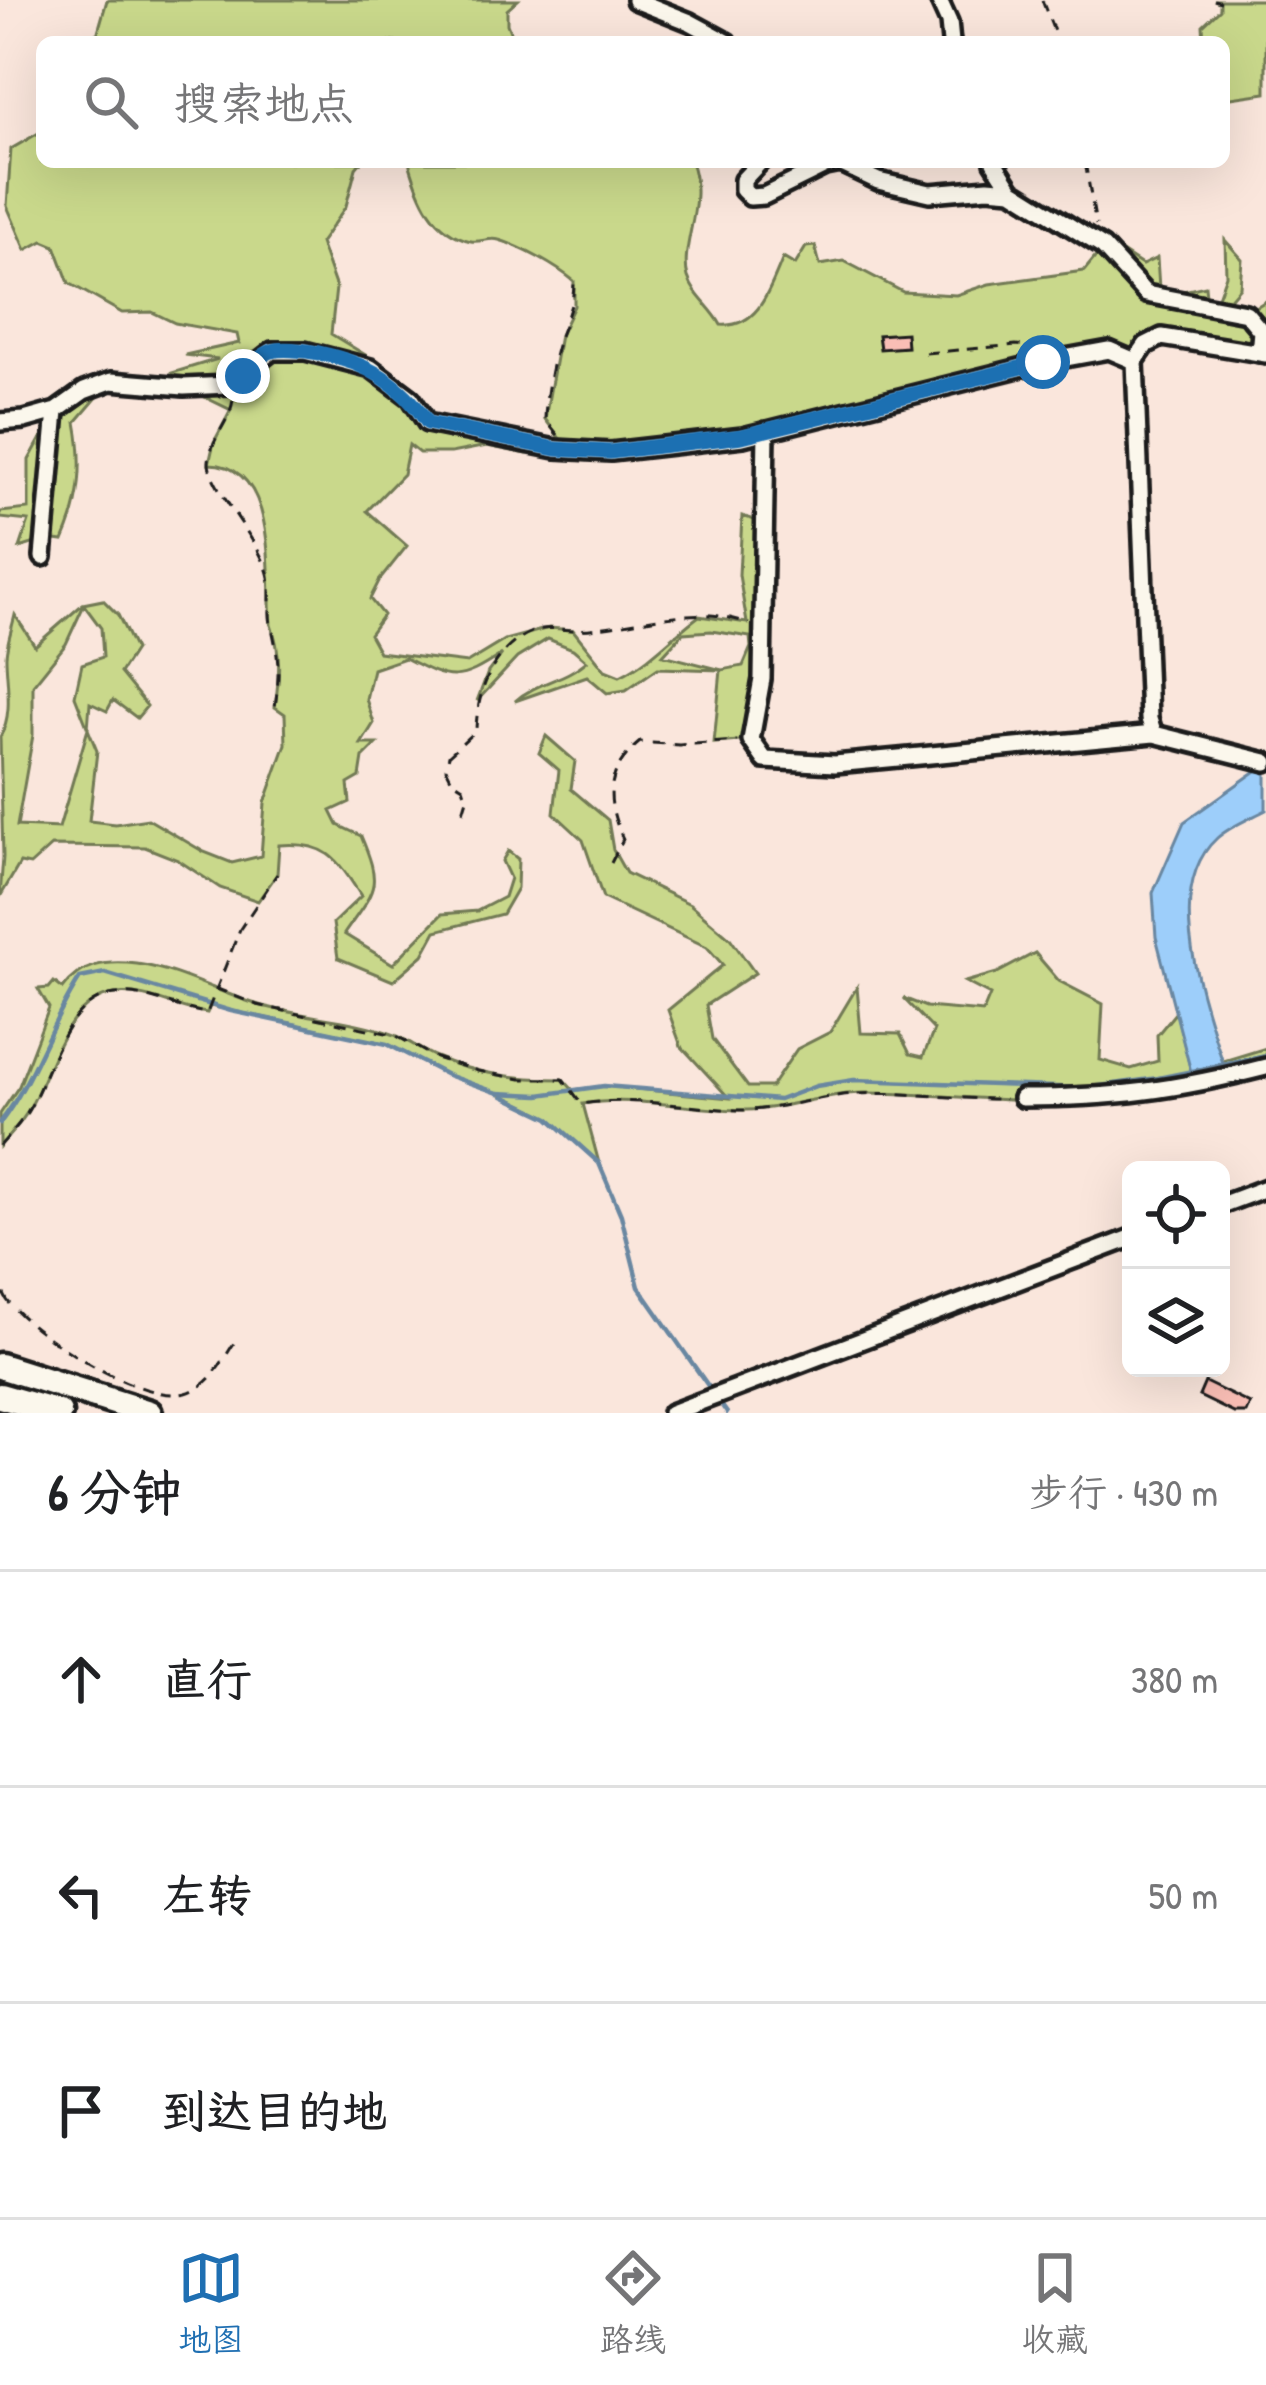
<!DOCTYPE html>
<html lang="zh">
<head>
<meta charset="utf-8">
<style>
	:root { --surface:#fff; --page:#f2f2f2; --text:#202124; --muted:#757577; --line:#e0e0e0; --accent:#1f6fb2 }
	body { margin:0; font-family:"Patrick Hand","LXGW WenKai TC",sans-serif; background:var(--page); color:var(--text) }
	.controls { position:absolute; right:36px; bottom:36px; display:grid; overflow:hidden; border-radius:18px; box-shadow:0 12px 48px #0002 }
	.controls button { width:108px; height:108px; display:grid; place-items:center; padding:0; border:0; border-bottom:3px solid var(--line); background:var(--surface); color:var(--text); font:60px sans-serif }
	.stop { position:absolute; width:36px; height:36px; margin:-27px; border:9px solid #1f6fb2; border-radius:50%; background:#fff }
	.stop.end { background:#1f6fb2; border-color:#fff; box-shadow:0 3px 12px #0008 }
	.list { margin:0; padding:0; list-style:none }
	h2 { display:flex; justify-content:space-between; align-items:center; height:156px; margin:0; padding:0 48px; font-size:51px }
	h2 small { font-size:39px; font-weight:400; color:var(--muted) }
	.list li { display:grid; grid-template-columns:78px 1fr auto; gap:36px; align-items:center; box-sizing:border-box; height:216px; padding:0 48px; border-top:3px solid var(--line) }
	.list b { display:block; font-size:45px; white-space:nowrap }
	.list em { font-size:39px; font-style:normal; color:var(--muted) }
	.icon { flex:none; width:66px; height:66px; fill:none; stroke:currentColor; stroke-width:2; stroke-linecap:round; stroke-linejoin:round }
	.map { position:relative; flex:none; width:1266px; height:1413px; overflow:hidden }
	.search { position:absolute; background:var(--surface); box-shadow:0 12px 48px #0002; left:36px; right:36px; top:36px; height:132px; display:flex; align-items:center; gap:30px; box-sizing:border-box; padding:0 42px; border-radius:18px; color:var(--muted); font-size:45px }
	.sheet { height:804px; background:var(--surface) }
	nav { display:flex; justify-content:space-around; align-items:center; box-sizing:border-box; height:168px; border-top:3px solid var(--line); background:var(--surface); font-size:33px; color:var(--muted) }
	nav a { display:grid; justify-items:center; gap:6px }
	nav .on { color:var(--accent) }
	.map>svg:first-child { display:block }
</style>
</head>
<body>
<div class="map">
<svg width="1266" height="1413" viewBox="0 0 1266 1413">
	<rect width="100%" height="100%" fill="#fae6dc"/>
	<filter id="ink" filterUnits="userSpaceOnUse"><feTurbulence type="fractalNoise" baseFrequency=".00833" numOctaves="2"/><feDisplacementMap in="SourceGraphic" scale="24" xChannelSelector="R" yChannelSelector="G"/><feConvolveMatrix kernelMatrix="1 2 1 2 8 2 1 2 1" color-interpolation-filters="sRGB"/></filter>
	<g filter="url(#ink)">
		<path fill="#c9d88b" stroke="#727a54" stroke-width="3" fill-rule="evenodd" d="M107 0H518L507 10V24L514 42H95Z
			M1214 0H1266V93L1224 99V42H1204L1203 25 1220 9V2Z
			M42 131V162H361L356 168 346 206 320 243 336 288 331 334 385 367 428 423 556 449 527 454 487 446 451 453H419L409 445 403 474 367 511 407 546 379 581 370 599 383 615 369 634 379 652 467 663 505 640 549 628 573 630 605 670 620 676C651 661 672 636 699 616L747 623 739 575 742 516 765 523 751 740 714 743 721 670 658 668 626 690 607 693 587 676 515 701C536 682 565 680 587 661L573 649 548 639 517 658 477 701 488 672 502 654C458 683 451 682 405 658L373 669 366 699 374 723 361 744H377L363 758 360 777 348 784 350 802 331 811 338 825 361 836C383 888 375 889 344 934L393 964 442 914 477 911 504 897 510 878 502 861 508 851 518 859 517 888 502 914 436 931 423 955 393 981 338 958 333 923 361 896C337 859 327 841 279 845L277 874 258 901 220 888 178 860 145 847 51 846 30 865 20 863 0 897 3 857 0 737C14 713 6 682 6 656 7 642 12 628 15 615L35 646 83 604 103 600 118 615 135 650 120 673 147 706 137 718 113 700 107 711 90 703 88 729 97 751 89 821 115 824 148 819 204 852 232 863 261 856 265 803 286 744 285 714 275 707C279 679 282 653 271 625 267 577 279 465 209 464L214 442 231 410 184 387 172 373 218 359 185 355 239 343 237 334 175 323 152 312 122 313 69 283 55 246 43 241 26 250 7 206 11 149ZM84 605 101 628 103 657 82 664 75 696 88 729 59 828 17 826 33 735V685L66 644ZM711 631 750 637 751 647 743 666 722 670 663 655 683 633Z
			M409 162H691C707 203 679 246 688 277 694 296 711 307 721 325 759 328 770 288 783 258L795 265 806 247 815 246 820 265 844 261 903 292 956 295 989 284 1084 271 1103 248 1096 235 1142 265 1157 258 1159 288 1170 294 1205 286 1207 306 1214 308 1226 275 1225 240 1242 259 1240 287 1221 309 1246 313 1266 301V354L1162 337 1135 361 1108 350 743 437 584 453 561 440 545 419 560 335 574 306V281C556 266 522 247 499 240 490 237 480 243 471 241 432 232 419 196 409 162Z
			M111 381 76 422C84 464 81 501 63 541L48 539 20 548 29 521 0 518V512L29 509V460L56 411Z
			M546 736 575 761 571 789 608 820 613 850 626 873 690 904 730 938 755 973 706 1005 712 1039 748 1087H771L797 1049 830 1032 857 987 861 1033 900 1034 910 1054 923 1057 934 1030 903 998 926 1007 983 1012 990 995 965 982 997 973 1035 953 1059 981 1103 1004 1100 1060 1131 1069 1158 1061 1157 1035 1176 1012 1191 1071 1266 1048V1067C1216 1077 1164 1092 1113 1098 1030 1107 947 1093 865 1093 824 1093 788 1109 747 1110 692 1111 637 1095 583 1104L599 1163 549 1118 498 1093 447 1075 387 1044 210 1006 207 1013C176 1009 147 990 115 994 64 1000 51 1072 29 1109 22 1123 10 1134 0 1146V1114L19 1086 49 1008 38 989 49 988 54 982 63 989C81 964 106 960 137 964 179 970 219 993 259 1005 304 1018 352 1018 395 1035 409 1041 422 1051 436 1057 476 1075 519 1079 563 1079L573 1090 604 1086 729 1098 681 1046 668 1010 723 965 707 947 603 898 583 840 554 813 559 770 539 753Z"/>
		<path fill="#9dcefa" stroke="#6987a1" stroke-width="3" d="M1266 764V810C1251 818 1230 826 1217 838 1161 889 1204 1002 1223 1063L1191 1072 1156 937 1153 893 1184 822Z"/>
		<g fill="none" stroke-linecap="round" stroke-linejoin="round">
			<path stroke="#6987a1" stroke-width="4.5" d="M503 1096 549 1118 599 1163 621 1215 639 1287 727 1413
				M0 1123C34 1079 49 1025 80 978L105 973 231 1011 387 1044 447 1075 498 1093 539 1095 604 1086 779 1100 816 1086 854 1080 1085 1088 1158 1078 1266 1056"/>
		</g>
		<path fill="#f9beb5" stroke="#1c1c1c" stroke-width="3" d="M906 333 907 347 880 349 878 335Z
			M1205 1382 1250 1404 1246 1413H1234L1199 1396Z"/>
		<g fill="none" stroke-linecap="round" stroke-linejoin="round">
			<g stroke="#1c1c1c" stroke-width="24">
				<path id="minor" d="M635 0 690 22 727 42
					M939 0 949 22 951 42
					M760 162 743 180V190L750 197 764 196 825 166 840 163 878 181 930 193 988 188 1012 190 1103 247 1146 294 1246 313 1261 331 1259 353
					M994 162 1012 190
					M1266 354 1162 337 1146 345 1135 361 1149 719 1154 734 1266 762
					M0 422 24 420 56 411 84 391 111 381 184 387 229 385 272 351H305L371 368 411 398 427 423 556 449 611 452 743 437 1043 362 1109 350 1135 361
					M766 431 762 679 751 740 765 760 835 764 1154 734
					M43 557 56 411
					M1022 1098C1115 1098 1176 1090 1266 1067
					M1221 1205 1266 1188
					M671 1413 1131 1238"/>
			</g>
			<g stroke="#1c1c1c" stroke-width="33">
				<path id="highway" d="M0 1366 149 1413
					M0 1396 59 1413"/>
			</g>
			<path stroke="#1c1c1c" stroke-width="3" stroke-dasharray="12 9" stroke-linecap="butt" d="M1042 0 1058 42
				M1214 0 1221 2
				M1085 162 1096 225
				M925 353 1016 345 1042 348
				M233 400C230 422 211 438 209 461 207 485 262 542 269 577 272 592 268 609 271 624 279 658 280 672 275 707
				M558 435 545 419C546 393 551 365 559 339 566 318 574 304 574 281
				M463 812 467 799 463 787 452 780 446 768 449 755 476 730C477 690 494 647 534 631 547 626 559 630 572 630 630 629 693 600 749 624
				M611 863 623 839C605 800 605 771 640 742L679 745 737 741
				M215 988 257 1005 395 1035 436 1058 478 1071 521 1079H563L582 1104C634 1096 686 1108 739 1110 780 1111 816 1096 857 1094 906 1091 956 1100 1005 1099
				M0 1146C10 1134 21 1123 29 1109 51 1072 64 1000 115 994 147 991 176 1009 207 1013L240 929 277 874
				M0 1273C1 1281 2 1293 7 1300 32 1335 142 1404 186 1393 211 1386 222 1361 236 1340"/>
			<use href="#minor" stroke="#fbf7ec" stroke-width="15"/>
			<use href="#highway" stroke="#fbf7ec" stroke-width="24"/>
		</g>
	</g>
	<g fill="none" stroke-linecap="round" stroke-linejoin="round" filter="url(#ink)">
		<path stroke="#1f6fb2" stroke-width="15" d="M243 376C251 367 260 355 272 351 285 347 306 351 319 353 367 363 400 382 428 423L556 449 610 452 742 436 1043 362"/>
	</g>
</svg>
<div class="controls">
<button><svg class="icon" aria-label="locate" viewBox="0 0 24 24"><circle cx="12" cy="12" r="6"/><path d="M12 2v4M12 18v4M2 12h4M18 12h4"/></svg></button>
<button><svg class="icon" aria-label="layers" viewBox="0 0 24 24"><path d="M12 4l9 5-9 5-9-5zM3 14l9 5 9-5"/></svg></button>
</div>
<div class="stop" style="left:1043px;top:362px"></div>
<div class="stop end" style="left:243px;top:376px"></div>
<div class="search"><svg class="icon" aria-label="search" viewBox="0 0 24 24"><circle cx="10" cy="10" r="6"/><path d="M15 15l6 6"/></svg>搜索地点</div>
</div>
<section class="sheet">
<h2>6 分钟<small>步行 · 430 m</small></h2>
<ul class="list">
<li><svg class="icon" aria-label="ahead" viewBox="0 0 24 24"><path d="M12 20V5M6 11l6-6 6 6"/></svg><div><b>直行</b></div><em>380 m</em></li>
<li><svg class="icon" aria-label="left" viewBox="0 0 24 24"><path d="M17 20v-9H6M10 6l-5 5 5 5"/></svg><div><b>左转</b></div><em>50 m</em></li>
<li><svg class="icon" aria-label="arrive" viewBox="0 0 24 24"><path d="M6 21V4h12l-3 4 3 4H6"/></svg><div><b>到达目的地</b></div></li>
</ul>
</section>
<nav>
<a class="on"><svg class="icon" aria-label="map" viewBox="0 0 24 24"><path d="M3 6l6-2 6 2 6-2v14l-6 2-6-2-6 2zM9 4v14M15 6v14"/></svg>地图</a>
<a><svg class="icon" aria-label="directions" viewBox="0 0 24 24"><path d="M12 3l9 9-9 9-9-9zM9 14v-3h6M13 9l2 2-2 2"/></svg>路线</a>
<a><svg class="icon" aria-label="saved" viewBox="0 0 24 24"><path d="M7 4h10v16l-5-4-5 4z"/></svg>收藏</a>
</nav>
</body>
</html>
